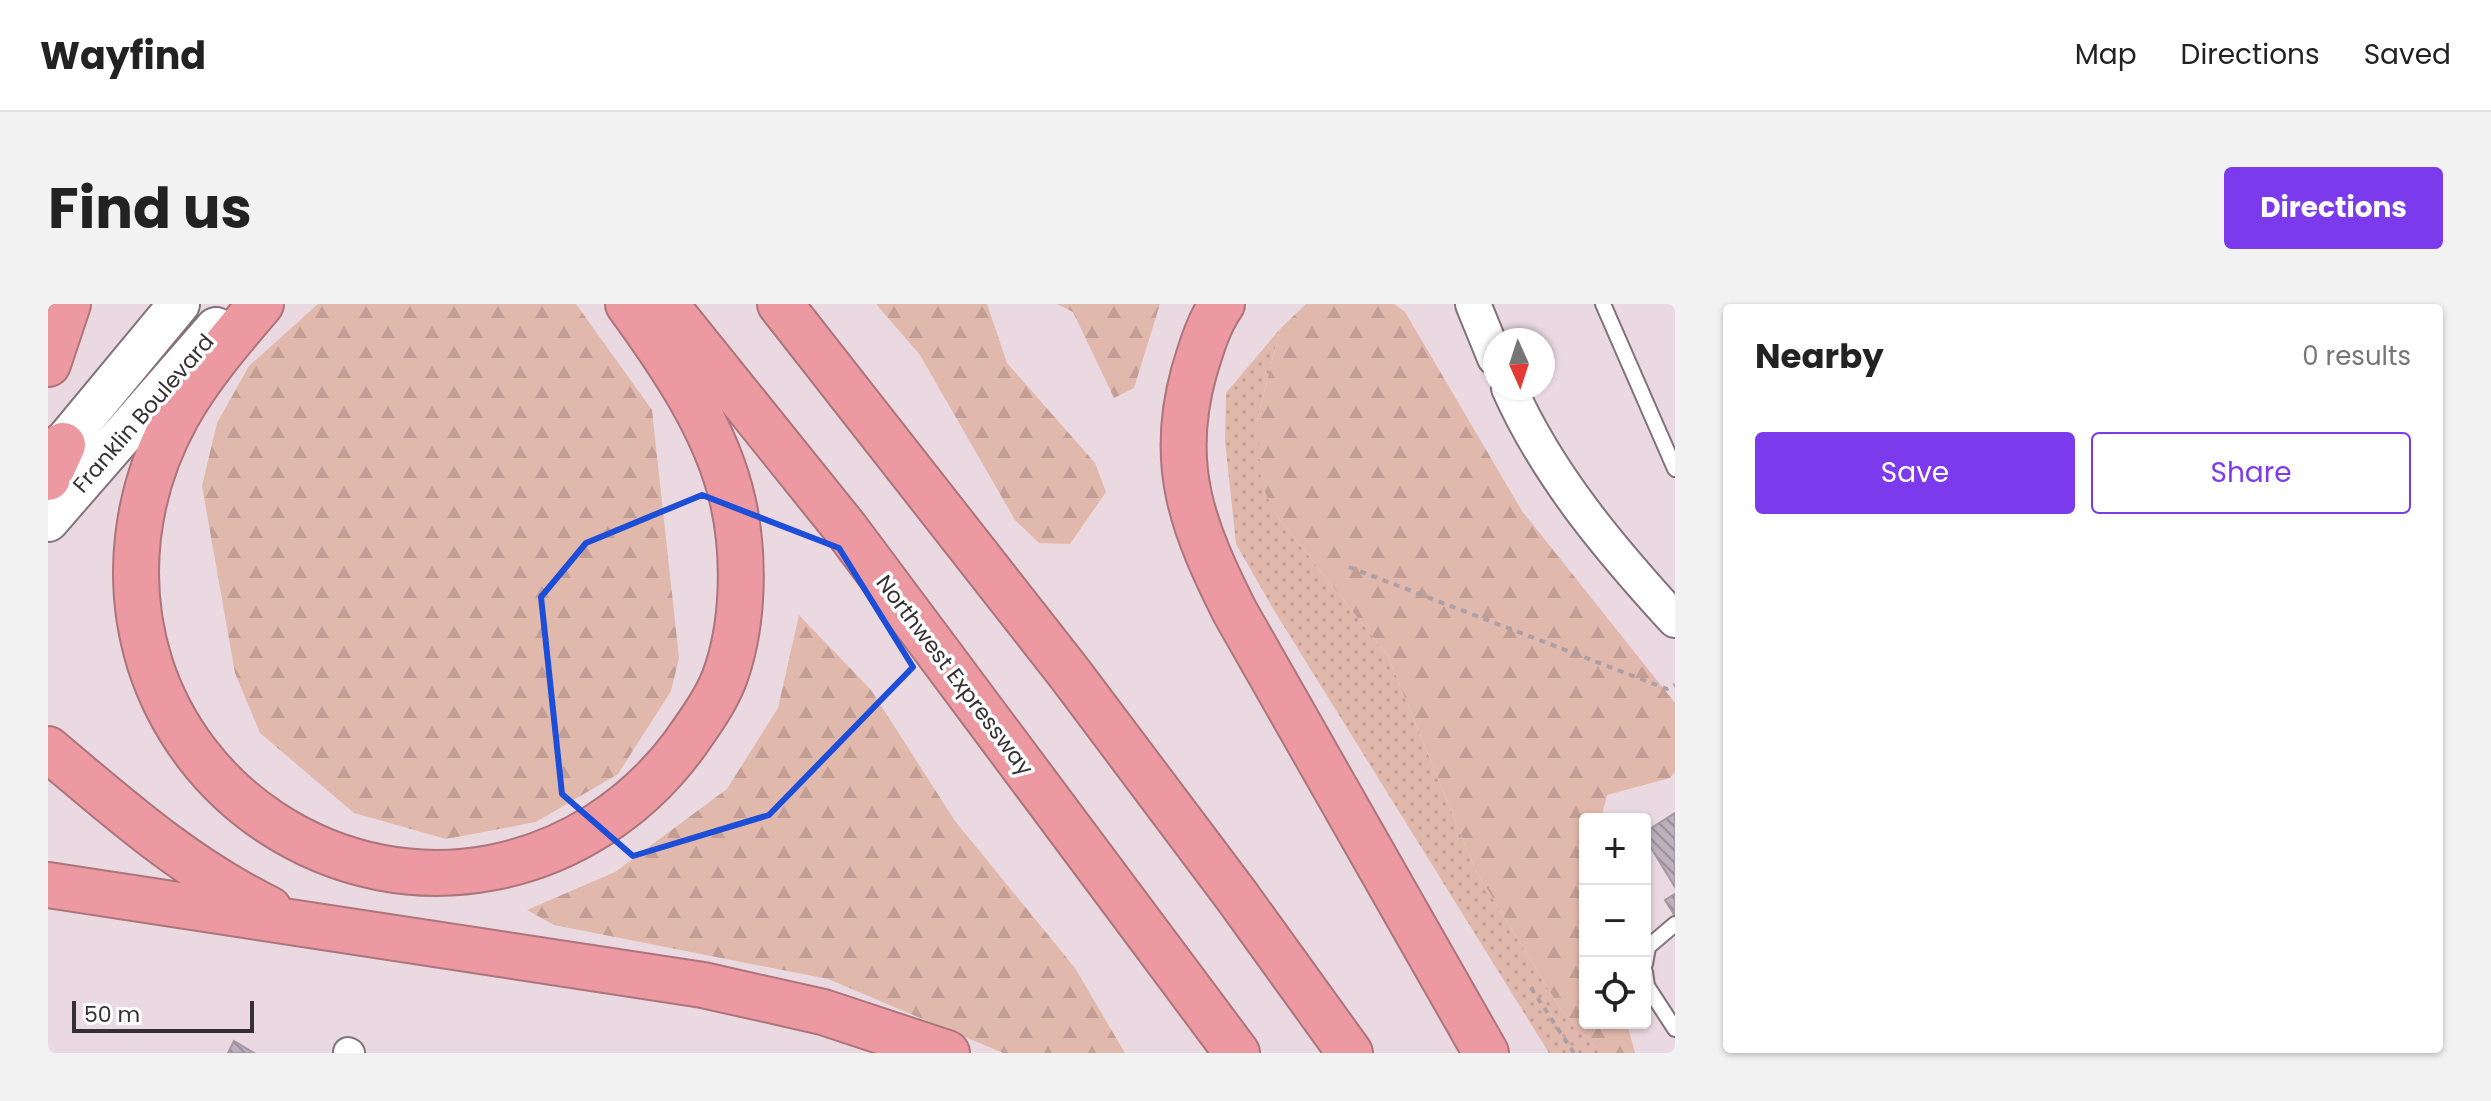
<!DOCTYPE html>
<html lang="en">
<head>
<meta charset="utf-8">
<style>
	:root { --surface:#fff; --page:#f2f2f2; --text:#222; --muted:#767676; --line:#e0e0e0; --accent:#7c3aed }
	body { margin:0; font-family:Poppins,sans-serif; background:var(--page); color:var(--text) }
	.controls { position:absolute; right:24px; bottom:24px; display:grid; overflow:hidden; border-radius:8px; box-shadow:0 2px 6px #0004 }
	.controls button { width:72px; height:72px; display:grid; place-items:center; padding:0; border:0; border-bottom:2px solid var(--line); background:var(--surface); color:var(--text); font:40px sans-serif }
	.compass { position:absolute; left:1435px; top:24px; width:72px; height:72px; border-radius:50%; background:var(--surface); box-shadow:0 2px 6px #0004; rotate:177deg }
	.scale { position:absolute; left:24px; bottom:20px; width:182px; box-sizing:border-box; padding-left:8px; border:4px solid #363033; border-top:0; font-size:22px; line-height:28px; white-space:nowrap; color:#363033; -webkit-text-stroke:6px #fff; paint-order:stroke }
	.list { margin:0; padding:0; list-style:none }
	h2 { display:flex; justify-content:space-between; align-items:center; height:104px; margin:0; padding:0 32px; font-size:34px }
	h2 small { font-size:26px; font-weight:400; color:var(--muted) }
	.actions { display:flex; gap:16px; padding:24px 32px }
	.actions a { flex:1; padding:18px 0; border:2px solid var(--accent); border-radius:8px; text-align:center; font-size:28px; color:var(--accent) }
	.actions .main { background:var(--accent); color:#fff }
	.icon { flex:none; width:44px; height:44px; fill:none; stroke:currentColor; stroke-width:2; stroke-linecap:round; stroke-linejoin:round }
	.map { position:relative; flex:none; width:1627px; height:749px; overflow:hidden; border-radius:8px }
	header { display:flex; align-items:center; gap:48px; box-sizing:border-box; height:112px; padding:0 40px; background:var(--surface); border-bottom:2px solid var(--line) }
	header strong { font-size:38px }
	nav { display:flex; gap:44px; margin-inline-start:auto; font-size:28px }
	.intro { display:flex; align-items:center; justify-content:space-between; box-sizing:border-box; height:192px; padding:0 48px }
	h1 { margin:0; font-size:56px }
	.button { padding:20px 36px; border-radius:8px; background:var(--accent); color:#fff; font-size:28px; font-weight:700 }
	main { display:flex; gap:48px; padding:0 48px }
	aside { flex:1; background:var(--surface); border-radius:8px; box-shadow:0 2px 6px #0004 }
	.map>svg:first-child { display:block }
</style>
</head>
<body>
<header>
<strong>Wayfind</strong>
<nav><a>Map</a><a>Directions</a><a>Saved</a></nav>
</header>
<div class="intro"><h1>Find us</h1><a class="button">Directions</a></div>
<main>
<div class="map">
<svg width="1627" height="749" viewBox="0 0 1627 749">
	<defs>
		<pattern id="grass-dots" width="8" height="8" patternUnits="userSpaceOnUse" patternTransform="scale(2)"><rect width="8" height="8" fill="#e1b8ac"/><path d="M2 2h.1M6 6h.1" fill="none" stroke="#c29e94" stroke-width="1.8" stroke-linecap="round"/></pattern>
		<pattern id="forest-firs" width="22" height="20" patternUnits="userSpaceOnUse" patternTransform="scale(2)"><rect width="22" height="20" fill="#e1b8ac"/><path d="M5 1l3.5 6h-7zM16 11l3.5 6h-7z" fill="#c29e94"/></pattern>
		<pattern id="building-back-hatch" width="6" height="6" patternUnits="userSpaceOnUse" patternTransform="scale(2)"><rect width="6" height="6" fill="#bcb0bc"/><path d="M-1 5l2 2M0 0l6 6M5-1l2 2" fill="none" stroke="#9a9099"/></pattern>
	</defs>
	<rect width="100%" height="100%" fill="#ead9e1"/>
	<path fill="url(#grass-dots)" d="M1232 25 1209 117 1226 208 1340 352 1427 565 1512 704 1552 749H1501L1227 308 1188 240 1177 137 1178 89Z"/>
	<path fill="url(#forest-firs)" d="M270 0H528L604 106 631 354 623 387 570 470 488 518 398 535 306 509 212 429 187 369 154 182 169 119 201 62Z
		M828 0H939L959 59 1047 159 1058 188 1022 240 991 239 967 216 872 51Z
		M1009 0H1112L1086 84 1066 94 1025 8Z
		M1258 0H1346L1357 8 1474 207 1627 399V468L1622 474 1559 491 1553 515H1537V719H1579L1587 749H1552L1512 704 1427 565 1340 352 1226 208 1213 178 1209 117 1232 25Z
		M751 311 823 386 907 517 1027 664 1077 749H955L780 675 506 621 479 606 567 568 679 485 730 404Z"/>
	<path fill="url(#building-back-hatch)" stroke="#a398a4" stroke-width="2" d="M1627 509V583L1597 534V528Z
		M1627 590V612L1617 596Z
		M186 737 206 749H180Z"/>
	<g fill="none" stroke-linecap="round" stroke-linejoin="round">
		<g stroke="#827279" stroke-width="18">
			<path id="service" d="M1555 0 1627 165
				M1597 660 1600 643 1627 620
				M1597 668 1599 682 1627 725"/>
		</g>
		<g stroke="#827279" stroke-width="32">
			<path id="minor" d="M300 748 302 749"/>
		</g>
		<g stroke="#827279" stroke-width="38">
			<path id="tertiary" d="M1425 0 1447 54
				M1461 84C1500 172 1563 246 1627 316"/>
		</g>
		<g stroke="#827279" stroke-width="44">
			<path id="secondary" d="M0 158 131 0
				M0 217 168 24"/>
		</g>
		<g stroke="#ac747b" stroke-width="48">
			<path id="motorway" d="M213 0C183 35 152 71 129 112 87 188 76 277 102 360 123 425 165 480 222 518 361 610 538 573 636 441 650 421 667 398 676 375 696 322 697 252 685 198 669 126 623 59 580 0
				M617 0 798 225 1189 749
				M732 0 1022 370 1188 591 1302 749
				M1174 0C1160 20 1153 45 1146 68 1120 162 1145 224 1187 308L1438 749
				M0 60 20 0
				M0 174 15 141
				M0 445C70 504 137 564 221 605
				M0 581 655 681 775 708 899 749"/>
		</g>
		<path stroke="#ac9fa5" stroke-width="4" stroke-dasharray="6 6" stroke-linecap="butt" d="M1301 263 1619 385 1627 381
			M1483 684 1526 749"/>
		<use href="#service" stroke="#fff" stroke-width="14"/>
		<use href="#minor" stroke="#fff" stroke-width="28"/>
		<use href="#tertiary" stroke="#fff" stroke-width="34"/>
		<use href="#secondary" stroke="#fff" stroke-width="40"/>
		<use href="#motorway" stroke="#ec99a2" stroke-width="44"/>
	</g>
	<path fill="none" stroke="#1d4ed8" stroke-width="6" stroke-linejoin="round" d="M654 191 791 244 865 363 721 511 585 552 514 490 493 293 538 239Z"/>
	<g text-anchor="middle" stroke-width="7" stroke-linejoin="round" paint-order="stroke">
		<g font-size="22" fill="#363033" stroke="#fff">
			<text transform="translate(95 109) rotate(-49)" y="8">Franklin Boulevard</text>
			<text transform="translate(907 371) rotate(53)" y="8">Northwest Expressway</text>
		</g>
	</g>
</svg>
<div class="controls">
<button>+</button>
<button>−</button>
<button><svg class="icon" aria-label="locate" viewBox="0 0 24 24"><circle cx="12" cy="12" r="6"/><path d="M12 2v4M12 18v4M2 12h4M18 12h4"/></svg></button>
</div>
<svg class="compass" viewBox="-18 -18 36 36"><path d="M0-13l5 13h-10z" fill="#e53935"/><path d="M0 13l5-13h-10z" fill="#767676"/></svg>
<div class="scale">50 m</div>
</div>
<aside>
<h2>Nearby<small>0 results</small></h2>
<ul class="list">
</ul>
<div class="actions"><a class="main">Save</a><a>Share</a></div>
</aside>
</main>
</body>
</html>
